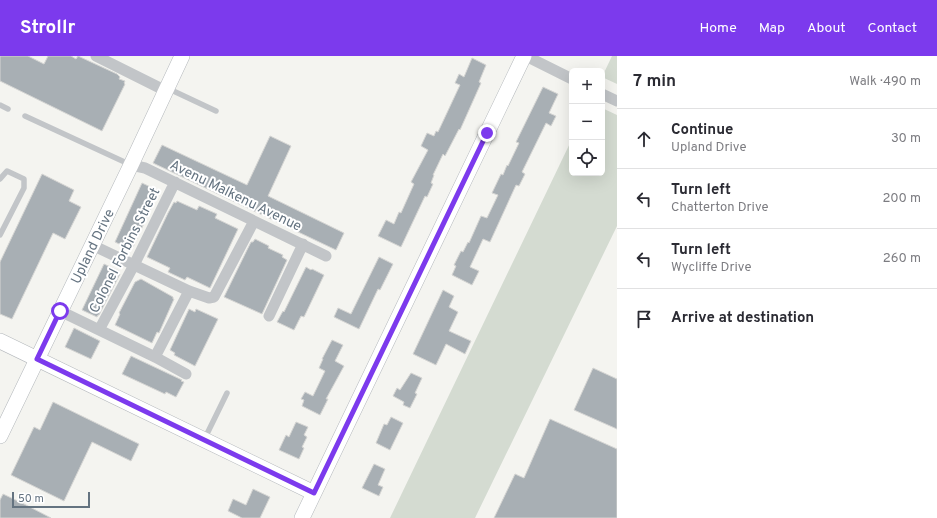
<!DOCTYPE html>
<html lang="en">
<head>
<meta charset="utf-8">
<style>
	:root { --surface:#fff; --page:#f2f2f3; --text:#2b2b33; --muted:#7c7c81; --line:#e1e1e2; --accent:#7c3aed }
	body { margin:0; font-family:Overpass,sans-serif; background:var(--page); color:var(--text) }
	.controls { position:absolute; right:12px; top:12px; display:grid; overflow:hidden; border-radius:6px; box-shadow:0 4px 16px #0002 }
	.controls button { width:36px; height:36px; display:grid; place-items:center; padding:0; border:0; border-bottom:1px solid var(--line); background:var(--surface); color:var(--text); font:20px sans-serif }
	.scale { position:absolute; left:12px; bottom:10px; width:78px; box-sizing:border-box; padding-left:4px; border:2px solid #647380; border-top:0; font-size:11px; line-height:14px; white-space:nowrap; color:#647380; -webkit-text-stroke:3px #fff; paint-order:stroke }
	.stop { position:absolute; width:12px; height:12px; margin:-9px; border:3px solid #7c3aed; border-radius:50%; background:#fff }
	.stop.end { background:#7c3aed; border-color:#fff; box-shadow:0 1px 4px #0008 }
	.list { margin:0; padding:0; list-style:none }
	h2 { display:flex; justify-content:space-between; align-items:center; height:52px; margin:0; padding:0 16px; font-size:17px }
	h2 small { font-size:13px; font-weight:400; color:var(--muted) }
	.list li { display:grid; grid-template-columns:26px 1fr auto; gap:12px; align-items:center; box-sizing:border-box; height:60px; padding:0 16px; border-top:1px solid var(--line) }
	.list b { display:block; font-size:15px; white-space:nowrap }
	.list p { margin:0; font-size:13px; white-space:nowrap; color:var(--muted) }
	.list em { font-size:13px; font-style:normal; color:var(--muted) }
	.icon { flex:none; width:22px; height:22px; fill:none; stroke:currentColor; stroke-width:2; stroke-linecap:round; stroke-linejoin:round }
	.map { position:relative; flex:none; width:617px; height:462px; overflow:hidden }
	header { display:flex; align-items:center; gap:24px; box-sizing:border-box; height:56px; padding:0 20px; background:var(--accent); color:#fff }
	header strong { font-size:19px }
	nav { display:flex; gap:22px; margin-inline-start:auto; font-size:14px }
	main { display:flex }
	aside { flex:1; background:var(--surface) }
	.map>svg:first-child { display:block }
</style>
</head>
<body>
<header>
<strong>Strollr</strong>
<nav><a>Home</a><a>Map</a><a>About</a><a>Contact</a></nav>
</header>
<main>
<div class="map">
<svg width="617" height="462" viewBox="0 0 617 462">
	<rect width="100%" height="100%" fill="#f4f4f0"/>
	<path fill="#d4dbd1" d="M612 0H617V28L602 21Z
		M602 52 617 59V170L475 462H390L572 83V117H602Z"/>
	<path fill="#a8afb4" stroke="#d5d5d3" d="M0 0H28L44 8 48 0H71L76 3 78 0 117 18 120 21 119 23 125 25 124 27 125 28 102 75 0 25Z
		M472 2 486 9 479 26 481 27 460 74 459 73 445 100 443 98 433 119H434L431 127 433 128 427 141 425 140 401 191 378 180 386 164 394 168 399 156 401 157 414 128 411 126 428 94 421 90 427 77 434 80 436 75 438 76 460 29 455 27 459 18 464 21Z
		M543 31 558 38 549 57 556 60 551 70 546 67 522 116 525 118 519 130 516 129 490 186 483 183 470 211 479 215 472 229 452 219 456 210 454 209 461 195 463 196 468 186 469 187 481 160 487 162 498 139 492 137 501 118 503 119 507 109 508 110 519 87 516 86Z
		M270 80 291 90 268 140 344 177 336 194 153 107 162 89 247 129Z
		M42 118 74 134 69 145 81 151 65 183 53 177 12 263 0 258V206Z
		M142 127 159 135 133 191 131 190 130 193 115 186Z
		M177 145 197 154 199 150 217 158 215 162 238 173 210 232 187 221 185 224 168 216 170 212 147 201 168 157 174 146 176 147Z
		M255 183 269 190 268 192 283 199 282 201 287 204 262 258 224 241 247 194 251 186H253Z
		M379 201 393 208 380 234 378 233 359 273 334 261 338 252 351 258Z
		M104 208 119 215 118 217 120 218 99 259H98L97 261 82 254Z
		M306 211 311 214 312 213 324 219 304 261 301 260 294 274 277 266 283 255 284 256Z
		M141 223 173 241V243H174L159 277 157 276 152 287 115 269 120 258 119 257 135 226Z
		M443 234 454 240 449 251 458 256 449 275 471 285 465 298 446 288 436 309 413 298Z
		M189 253 195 256 196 253 218 263 195 310 174 299 175 297 170 294Z
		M74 272 100 285 91 303 65 291Z
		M332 284 343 289 335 305 344 310 326 343H328L320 359 302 350 304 344 301 343 305 336 313 340 325 315 319 312 323 303H322Z
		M131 300 182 324 181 325 184 326 176 341 166 336 165 338 122 318Z
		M593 312 617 323V373L574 354Z
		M411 317 422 322 415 337 417 338 410 352 403 349 404 346 393 340 397 332 400 334Z
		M53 346 139 388 131 405 92 386 64 445 11 419 34 371 40 374Z
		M391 361 403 367 390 394 376 387 384 368 387 369Z
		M550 363 617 393V462H494L515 418 524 422Z
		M296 366 308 371 304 379 307 381 302 391 304 392 299 403 279 394 286 379 289 381Z
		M374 408 385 413 378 429 383 431 379 440 362 432Z
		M253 433 270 441 260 462H242L228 455 233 443 246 449Z
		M3 438 26 449 51 462H0V444Z"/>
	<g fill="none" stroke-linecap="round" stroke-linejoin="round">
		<g stroke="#b4b8bc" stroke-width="16">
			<path id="secondary" d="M0 285 314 437
				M0 380 131 109 182 0
				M302 462 524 0"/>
		</g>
		<path stroke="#c2c5c8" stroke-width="5.5" d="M167 32 216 55
			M0 49 8 53
			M25 60 131 109
			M0 123 7 115 24 123V132L0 179
			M204 384 227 337"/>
		<path stroke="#c2c5c8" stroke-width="11" d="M96 0 166 35
			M526 0 572 23
			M602 38 617 45
			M131 109 145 112 326 200
			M92 189 189 235 209 242 214 241 254 165
			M60 255 155 301 186 318
			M269 260 303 188
			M99 274 134 209 175 126
			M155 301 189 235"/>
		<use href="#secondary" stroke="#fff" stroke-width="15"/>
	</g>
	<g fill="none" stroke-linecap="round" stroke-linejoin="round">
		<path stroke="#7c3aed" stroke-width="5" d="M60 255 37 303 314 437 487 77"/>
	</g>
	<g text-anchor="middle" stroke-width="4" stroke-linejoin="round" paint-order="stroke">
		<g font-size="14" fill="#647380" stroke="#fff">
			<text transform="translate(236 139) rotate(26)" y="5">Avenu Malkenu Avenue</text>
			<text transform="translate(92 190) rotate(-64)" y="5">Upland Drive</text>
			<text transform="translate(124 194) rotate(-63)" y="5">Colonel Forbins Street</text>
		</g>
	</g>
</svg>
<div class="controls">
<button>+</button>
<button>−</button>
<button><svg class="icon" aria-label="locate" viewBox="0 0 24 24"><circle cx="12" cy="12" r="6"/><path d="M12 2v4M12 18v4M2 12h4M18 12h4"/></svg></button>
</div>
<div class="scale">50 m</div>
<div class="stop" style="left:60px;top:255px"></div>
<div class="stop end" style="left:487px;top:77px"></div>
</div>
<aside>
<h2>7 min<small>Walk · 490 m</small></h2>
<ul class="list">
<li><svg class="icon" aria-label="ahead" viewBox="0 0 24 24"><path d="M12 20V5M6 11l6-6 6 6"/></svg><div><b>Continue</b><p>Upland Drive</p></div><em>30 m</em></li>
<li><svg class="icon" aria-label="left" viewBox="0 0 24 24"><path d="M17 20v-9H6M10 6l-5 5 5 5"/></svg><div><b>Turn left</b><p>Chatterton Drive</p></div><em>200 m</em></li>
<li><svg class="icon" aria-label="left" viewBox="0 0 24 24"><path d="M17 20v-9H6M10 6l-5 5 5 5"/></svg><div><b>Turn left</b><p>Wycliffe Drive</p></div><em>260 m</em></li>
<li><svg class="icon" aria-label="arrive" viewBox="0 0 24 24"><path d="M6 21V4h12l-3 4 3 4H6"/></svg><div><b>Arrive at destination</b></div></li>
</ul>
</aside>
</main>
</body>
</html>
